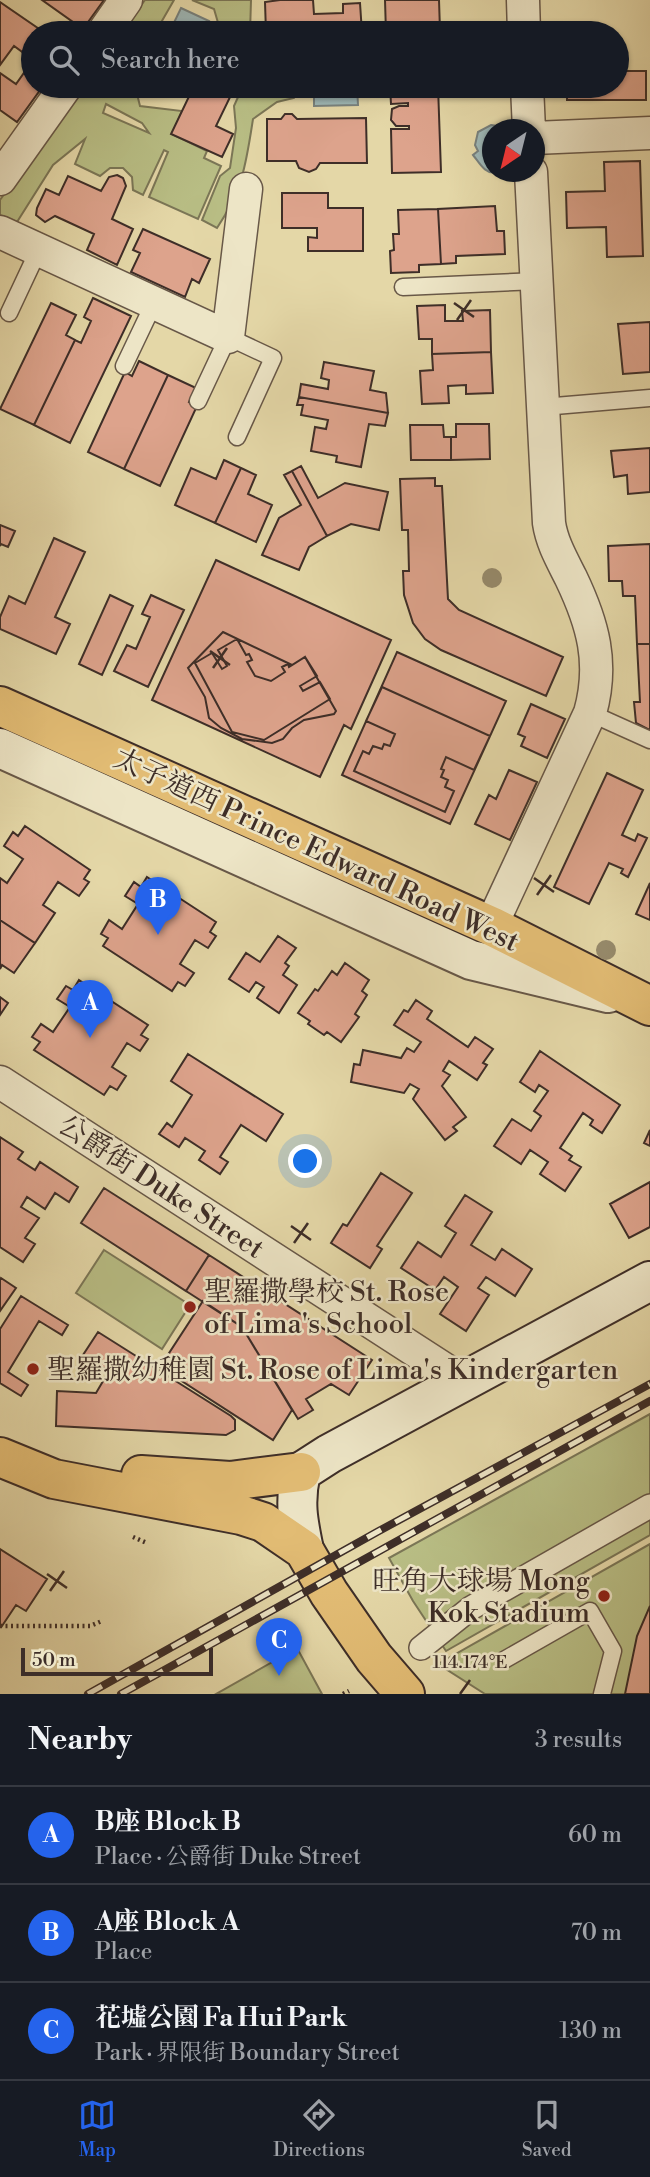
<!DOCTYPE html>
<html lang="en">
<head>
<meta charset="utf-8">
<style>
	:root { --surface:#171b24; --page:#242831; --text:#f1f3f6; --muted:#9ea1a6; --line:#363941; --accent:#2563eb }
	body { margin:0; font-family:"Libre Bodoni","Noto Serif TC",serif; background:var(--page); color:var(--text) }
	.compass { position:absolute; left:482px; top:119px; width:63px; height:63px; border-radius:50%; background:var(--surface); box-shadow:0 2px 5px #0004; rotate:215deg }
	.scale { position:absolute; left:21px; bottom:18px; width:192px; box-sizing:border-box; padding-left:7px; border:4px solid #3e2e28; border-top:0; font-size:19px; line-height:24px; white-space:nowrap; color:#3e2e28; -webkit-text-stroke:5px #ede5c6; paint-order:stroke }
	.you { position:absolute; left:306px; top:1162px; width:24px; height:24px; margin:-18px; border:5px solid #fff; border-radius:50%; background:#1a73e8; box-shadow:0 0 0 10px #1a73e833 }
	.badge { display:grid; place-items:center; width:46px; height:46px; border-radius:50%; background:var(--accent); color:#fff; font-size:23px; font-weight:700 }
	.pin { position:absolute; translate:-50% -58px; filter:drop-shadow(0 2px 4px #0008) }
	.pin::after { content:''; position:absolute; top:37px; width:24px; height:21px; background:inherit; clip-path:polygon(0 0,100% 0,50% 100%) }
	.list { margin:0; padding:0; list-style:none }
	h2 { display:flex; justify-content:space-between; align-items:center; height:91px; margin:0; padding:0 28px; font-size:30px }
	h2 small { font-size:23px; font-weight:400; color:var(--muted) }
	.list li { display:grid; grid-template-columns:46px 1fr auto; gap:21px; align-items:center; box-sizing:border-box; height:98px; padding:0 28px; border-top:2px solid var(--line) }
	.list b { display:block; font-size:26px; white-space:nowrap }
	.list p { margin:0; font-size:23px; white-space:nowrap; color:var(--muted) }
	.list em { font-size:23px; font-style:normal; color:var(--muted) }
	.icon { flex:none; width:38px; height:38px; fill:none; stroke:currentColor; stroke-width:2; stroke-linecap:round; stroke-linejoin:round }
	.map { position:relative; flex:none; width:650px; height:1694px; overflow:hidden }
	.search { position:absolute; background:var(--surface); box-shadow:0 2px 5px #0004; left:21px; right:21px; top:21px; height:77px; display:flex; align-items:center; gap:18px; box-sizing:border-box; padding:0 24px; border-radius:38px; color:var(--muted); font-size:26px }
	.sheet { height:385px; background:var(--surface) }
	nav { display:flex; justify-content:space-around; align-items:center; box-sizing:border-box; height:98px; border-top:2px solid var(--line); background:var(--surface); font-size:19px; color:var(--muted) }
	nav a { display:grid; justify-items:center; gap:4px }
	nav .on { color:var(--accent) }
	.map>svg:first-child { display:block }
</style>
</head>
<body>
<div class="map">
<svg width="650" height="1694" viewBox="0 0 650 1694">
	<rect width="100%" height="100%" fill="#e4d7a7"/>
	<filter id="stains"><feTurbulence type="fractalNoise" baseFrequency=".00286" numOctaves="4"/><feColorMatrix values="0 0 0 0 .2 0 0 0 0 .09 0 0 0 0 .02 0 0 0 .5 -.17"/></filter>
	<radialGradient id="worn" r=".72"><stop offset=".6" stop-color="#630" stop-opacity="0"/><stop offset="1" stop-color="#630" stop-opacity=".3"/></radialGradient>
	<path fill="#b8bd84" stroke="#7b7656" stroke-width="2" fill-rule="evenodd" d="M145 0H174L155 33H121Z
		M192 0H251L250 33H221L214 9Z
		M83 86H135L140 106 182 111 172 134 207 151 204 158 221 166 198 219 149 197 168 152 164 150 143 195 133 190 132 177 123 168H110L100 176 75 164 85 139 53 165 17 222 0 215V200ZM106 104 142 123 149 133 103 113Z
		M243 86H300L294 98 277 102 253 119C246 164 243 189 217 228L202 220 220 176 230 168 236 128 234 106Z
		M104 1250 190 1305 162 1349 76 1293Z
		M650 1414V1535L446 1651 413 1601 389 1558Z
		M650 1544V1694H485L438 1664Z
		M297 1648 322 1694H216Z"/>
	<path fill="#9db6b5" stroke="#77807d" stroke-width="2" d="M181 8 209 21 203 33H169Z
		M314 86H357L358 105 314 106Z
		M491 125 497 126 498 129 492 130V172H496C485 175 479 162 473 155L478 151 475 145 478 132Z"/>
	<path fill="#dda38c" stroke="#3e2e28" stroke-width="2" d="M42 0H104L83 29Z
		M280 0H313L314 14 343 13V4L360 3 362 33H266L265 2Z
		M385 0H439L440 31 386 33Z
		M0 2 45 33H33V86H43L17 122 0 110V73L16 84 33 60 14 46 0 65Z
		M617 37H619V71H646V100H567V86H617Z
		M194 86H217L232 93 216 126 233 134 222 157 171 134Z
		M390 86H438L441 172 392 173 391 129H409V126H396L391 120 392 109 399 106H408V103L391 104Z
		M285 114H292L297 119 366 118 367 163H320L316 169 309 172 299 168 296 161H267V119H281Z
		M640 161 643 256 607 257 606 227 567 228 566 192 605 191 604 162Z
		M117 175 123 178 126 186 112 219 133 229 117 265 87 250 94 234 55 216 45 222 36 215 37 208 46 189 59 195 68 176 101 191 109 177Z
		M282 193H328V208H363V251H308V237L317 238V228H282Z
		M495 206 497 231H504L505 254 456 256V263L441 264 438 209Z
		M438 209 441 264 419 265V272L391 273 390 251 394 250 393 234H399L398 210Z
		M143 229 210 259 199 283 192 279 185 297 131 272 140 253 133 250Z
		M93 298 131 316 70 443 34 425 75 340 81 343 91 321 84 317Z
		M51 303 76 315 66 335 75 340 34 425 0 409Z
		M445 305V321H463L462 311 490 310 491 352 432 354V339H419L417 306Z
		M650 322V372L623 374 618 324Z
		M491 352 493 393 466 394V385L448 386 449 403 422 404 420 371 433 370 432 354Z
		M139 361 168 375 124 469 88 452 125 372 132 376Z
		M324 362 374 371 370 390 386 393 388 413 299 397 301 384 328 389 329 380 321 378Z
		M168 375 196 388 189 402 197 406 160 486 124 469Z
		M299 397 388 413 385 426 369 424 361 467 336 462 337 456 311 451 315 427 326 429 328 420 301 415 303 405H297Z
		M456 424H489L490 459 451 460V437H456Z
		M410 425H443L444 437H451V460H411Z
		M650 448V492L628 494 627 475 614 477 611 451Z
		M224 460 241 468 215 523 175 505 191 468 216 479Z
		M301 466 318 498 345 483 388 492 379 530 351 524 327 536 292 471Z
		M241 468 256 475 248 494 272 505 256 542 215 523Z
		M292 471 327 536 309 547 299 570 262 555 279 518 301 505 284 475Z
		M435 478V486H442L448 599 459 610 563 657 546 696 441 650 425 639 413 623 404 595 403 571H409L408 530H402L400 479Z
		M0 525 15 531 8 547 1 544 0 546Z
		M54 538 85 552 55 617 70 624 56 654 0 629V617L9 596 25 604Z
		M650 544V644H637L635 596H623L622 581H609L608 546Z
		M216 560 391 640 351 729 344 725 320 777 152 700Z
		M110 595 133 606 102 675 79 664Z
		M151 595 184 610 148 687 114 671 127 645 136 649 150 617 142 614Z
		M223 632 292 665 305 657 336 711 334 714 304 720 292 728 283 739 272 743 242 739 221 728 209 718 205 697 188 668Z
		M237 639 246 655 249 654 252 660 247 662 255 676 271 681 285 672 282 667 288 664 289 667 305 657 317 676 300 686 303 691 320 682 330 699 264 740 232 732 195 663 212 653 222 669 227 666 218 650Z
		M637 644H650V730L636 723 634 702H640Z
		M397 652 506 701 450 824 342 775Z
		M382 687 490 736 474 770 446 757 441 769 444 770 441 777 448 780 445 787 454 791 445 812 354 771 363 751 369 754 373 746 382 749 384 744 390 746 395 734 366 721Z
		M531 704 565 719 547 758 521 746 525 737 518 734Z
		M509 770 537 782 510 840 475 824 489 795 496 799Z
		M607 773 643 790 622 835 635 841 638 834 647 838 628 877 621 873 623 869 609 863 589 904 554 887Z
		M25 826 90 870 84 879 89 882 79 896 58 882 43 905 55 913 35 943 0 920V878L7 883 23 859 4 846 13 832 18 836Z
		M147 877 216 922 210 932 216 936 208 948 195 940 180 964 194 973 185 986 178 982 172 991 103 946 108 938 101 934 109 920 122 929 138 904 125 896 134 882 141 887Z
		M650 883V920L636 914Z
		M0 920 35 943 14 973 2 965 0 969Z
		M278 936 296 948 285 963 289 966 283 975 297 985 279 1013 257 998 264 987 256 982 249 992 229 979 246 953 260 962Z
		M345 963 369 980 362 991 367 995 355 1014 359 1017 341 1042 327 1032 324 1035 308 1024 310 1021 298 1013 315 989 318 991 332 971 337 975Z
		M79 980 148 1025 141 1035 148 1039 140 1051 127 1043 112 1067 126 1076 117 1090 110 1086 104 1095 34 1050 40 1042 32 1037 41 1024 53 1032 70 1007 57 999 66 986 73 990Z
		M0 997 8 1003 0 1015Z
		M416 1000 432 1011 427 1019 468 1047 475 1037 493 1049 483 1063 487 1065 477 1080 449 1061 443 1071 450 1075 442 1086 466 1117 453 1127 457 1131 445 1140 413 1099 419 1089 410 1084 404 1093 351 1082 354 1064 360 1065 363 1050 401 1058 407 1048 414 1052 421 1042 394 1025 404 1010 408 1012Z
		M540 1051 620 1105 602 1133 590 1125 593 1120 583 1113 560 1148 572 1156 569 1160 581 1167 565 1191 540 1174 548 1162 530 1150 521 1164 494 1146 512 1119 531 1131 541 1116 534 1111 548 1091 539 1085 535 1092 520 1082Z
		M188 1054 283 1114 266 1141 241 1125 220 1157 228 1162 220 1174 199 1160 205 1151 185 1138 179 1147 159 1134 167 1123 172 1127 192 1095 171 1081Z
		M650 1130V1146L644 1143Z
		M0 1137 23 1152 18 1159 35 1170 40 1162 78 1187 69 1202 55 1193 45 1209 27 1197 21 1207 39 1218 25 1238 35 1244 23 1262 0 1247Z
		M381 1173 412 1193 377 1246 382 1249 370 1268 331 1243 343 1224 347 1226Z
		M650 1182V1227L629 1238 610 1204Z
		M104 1188 209 1255 186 1291 81 1223Z
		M465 1195 492 1212 471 1245 495 1260 502 1249 532 1269 515 1296 486 1277 478 1288 489 1295 466 1331 440 1314 458 1287 444 1277 435 1290 401 1268 418 1242 441 1257 456 1233 445 1226Z
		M209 1255 372 1360 349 1395 331 1384 306 1399 313 1410 298 1419 242 1327 186 1291Z
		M1 1278 16 1288 0 1311V1280Z
		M21 1296 68 1325 62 1335 39 1321 8 1372 28 1385 21 1396 0 1383V1329Z
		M203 1301 242 1327 292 1410 273 1440 160 1367Z
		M98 1332 231 1416 235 1420V1430L226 1435 56 1426 57 1391 96 1393 109 1371 83 1355Z
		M0 1549 47 1579 26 1611 16 1605 2 1626 0 1624Z
		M650 1606V1694H625L637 1636Z"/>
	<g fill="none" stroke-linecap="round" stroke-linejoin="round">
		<g stroke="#685848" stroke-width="19">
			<path id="service" d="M403 287 537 281
				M9 313 39 249
				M124 366 154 303
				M198 401 228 337 273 358 237 437
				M543 407 650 398
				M590 713 650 740
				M504 1660 590 1611 613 1651 602 1694"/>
		</g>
		<g stroke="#685848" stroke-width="26">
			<path id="pedestrian" d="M421 1648 471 1608 650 1506"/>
		</g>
		<g stroke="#685848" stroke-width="35">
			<path id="minor" d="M523 0 524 33
				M103 33 126 0
				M527 86 529 130
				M534 138 650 133
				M0 179 66 86
				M0 232 228 337 246 189
				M491 926 590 713C604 663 593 624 571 578 562 560 552 543 549 523L531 172
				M0 1082 464 1382"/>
		</g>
		<g stroke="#685848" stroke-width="42">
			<path id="tertiary" d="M0 748 471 960 608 993"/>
		</g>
		<g stroke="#3e2e28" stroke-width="42">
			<path id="secondary" d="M304 1550C298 1521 294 1502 301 1472L329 1454 650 1281"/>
		</g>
		<g stroke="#3e2e28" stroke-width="42">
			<path id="primary" d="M0 706 491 926 650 1006
				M0 1457 54 1479 241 1515 263 1522 304 1550 329 1593 374 1658 405 1694
				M141 1475 230 1481 301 1472"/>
		</g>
		<path stroke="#3e2e28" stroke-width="4.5" stroke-dasharray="2 3.5" stroke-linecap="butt" d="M133 1537 147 1543
			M0 1626H90L102 1621
			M343 1694 349 1691"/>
		<use href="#service" stroke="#ede5c6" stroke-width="16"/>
		<use href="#pedestrian" stroke="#ede5c6" stroke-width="23"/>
		<use href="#minor" stroke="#ede5c6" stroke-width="32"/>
		<use href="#tertiary" stroke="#ede5c6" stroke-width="38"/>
		<use href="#secondary" stroke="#ede5c6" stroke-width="38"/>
		<use href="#primary" stroke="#e2bc74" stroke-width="38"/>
		<g stroke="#3e2e28" stroke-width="8">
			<path id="rail" d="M88 1694 377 1532 650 1384
				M121 1694 650 1401"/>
		</g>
		<use href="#rail" stroke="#ede5c6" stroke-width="5" stroke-dasharray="16" stroke-linecap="butt"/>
	</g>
	<g fill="#968a6b">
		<circle cx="492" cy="578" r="10"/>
		<circle cx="606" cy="950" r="10"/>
	</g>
	<path fill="none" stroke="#3e2e28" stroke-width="2.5" d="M454 303 474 317M457 320 471 300M210 651 230 665M213 668 227 648M534 878 554 892M537 895 551 875M291 1226 311 1240M294 1243 308 1223M47 1574 67 1588M50 1591 64 1571M460 1694 470 1680"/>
	<g fill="#8f2418" stroke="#ede5c6" stroke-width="2.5">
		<circle cx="190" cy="1307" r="7"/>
		<circle cx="33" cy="1369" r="7"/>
		<circle cx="604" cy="1596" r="7"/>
	</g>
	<g text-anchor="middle" stroke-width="5" stroke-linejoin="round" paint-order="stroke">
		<g font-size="28" fill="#3e2e28" stroke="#ede5c6">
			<text transform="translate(317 849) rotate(25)" y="10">太子道西 Prince Edward Road West</text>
			<text transform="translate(162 1186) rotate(33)" y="10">公爵街 Duke Street</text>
		</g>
		<g font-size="28" fill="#3e2e28" stroke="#ede5c6" text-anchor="start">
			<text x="204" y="1301">聖羅撒學校 St. Rose<tspan x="204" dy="32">of Lima's School</tspan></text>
			<text x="47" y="1379">聖羅撒幼稚園 St. Rose of Lima's Kindergarten</text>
			<text x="590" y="1590" text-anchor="end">旺角大球場 Mong<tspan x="590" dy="32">Kok Stadium</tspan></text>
		</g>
	</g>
	<g font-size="18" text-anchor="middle" fill="#3e2e28" stroke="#ede5c6" stroke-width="5" stroke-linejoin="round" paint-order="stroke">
		<text x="470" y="1668">114.174°E</text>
	</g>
	<rect width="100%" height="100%" filter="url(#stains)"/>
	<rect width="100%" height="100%" fill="url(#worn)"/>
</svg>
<svg class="compass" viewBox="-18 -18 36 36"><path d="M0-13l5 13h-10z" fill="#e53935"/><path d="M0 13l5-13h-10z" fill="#9ea1a6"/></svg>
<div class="scale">50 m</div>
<div class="you"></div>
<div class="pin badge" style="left:90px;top:1038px">A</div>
<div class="pin badge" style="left:158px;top:935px">B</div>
<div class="pin badge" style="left:279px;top:1676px">C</div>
<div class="search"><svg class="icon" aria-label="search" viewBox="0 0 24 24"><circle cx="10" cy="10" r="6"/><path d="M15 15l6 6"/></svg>Search here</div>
</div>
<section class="sheet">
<h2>Nearby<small>3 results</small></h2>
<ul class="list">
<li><span class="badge">A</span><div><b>B座 Block B</b><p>Place · 公爵街 Duke Street</p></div><em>60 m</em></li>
<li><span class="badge">B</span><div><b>A座 Block A</b><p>Place</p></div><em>70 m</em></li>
<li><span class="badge">C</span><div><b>花墟公園 Fa Hui Park</b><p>Park · 界限街 Boundary Street</p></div><em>130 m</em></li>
</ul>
</section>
<nav>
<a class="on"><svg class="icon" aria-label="map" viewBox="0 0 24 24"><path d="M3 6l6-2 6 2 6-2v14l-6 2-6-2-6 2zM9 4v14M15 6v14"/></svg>Map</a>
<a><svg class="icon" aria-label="directions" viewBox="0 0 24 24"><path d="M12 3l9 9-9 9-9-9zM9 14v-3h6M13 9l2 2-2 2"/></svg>Directions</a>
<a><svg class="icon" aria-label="saved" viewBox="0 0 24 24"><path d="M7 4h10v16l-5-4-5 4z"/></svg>Saved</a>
</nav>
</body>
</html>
